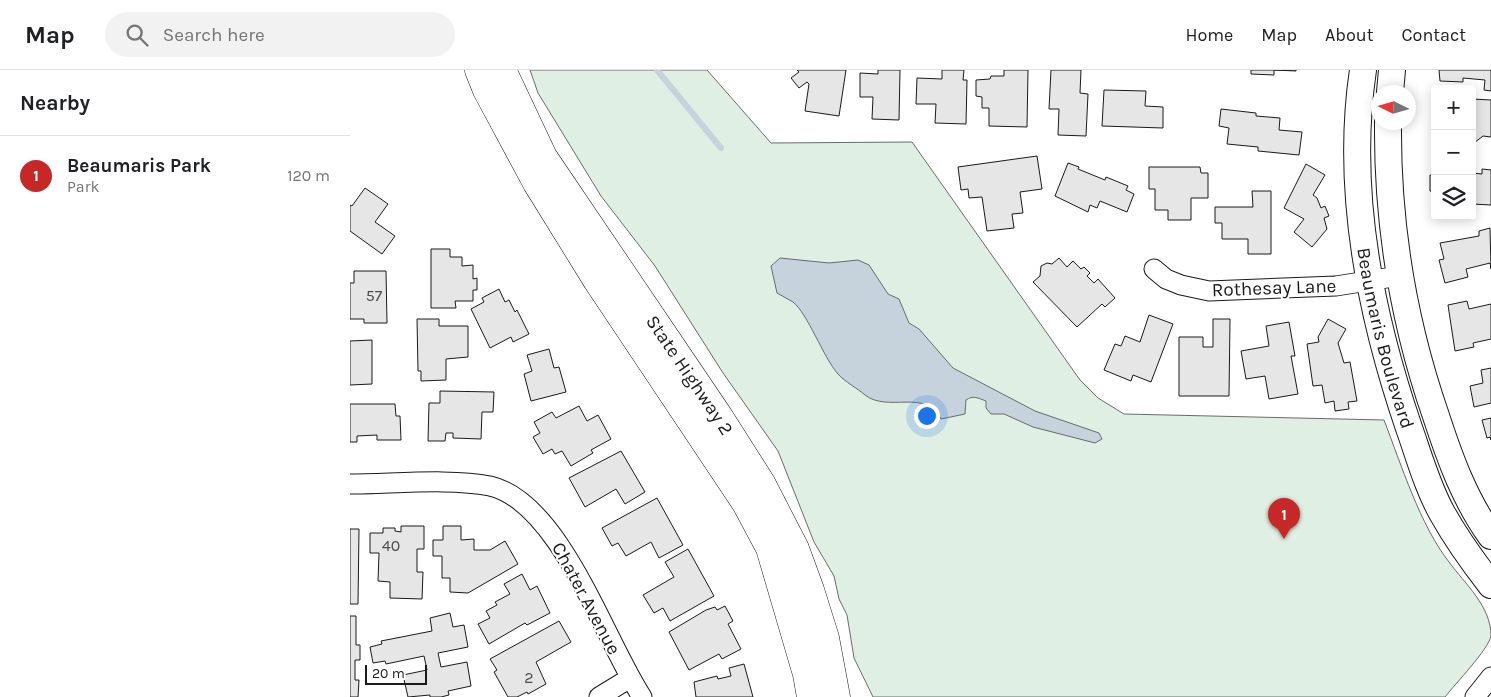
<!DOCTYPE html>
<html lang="en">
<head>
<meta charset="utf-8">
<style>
	:root { --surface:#fff; --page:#f2f2f2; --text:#202124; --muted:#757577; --line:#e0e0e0; --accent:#c62828 }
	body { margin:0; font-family:Karla,sans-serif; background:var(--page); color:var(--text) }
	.controls { position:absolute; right:15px; top:15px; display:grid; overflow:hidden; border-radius:5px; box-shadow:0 2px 12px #0003 }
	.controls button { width:45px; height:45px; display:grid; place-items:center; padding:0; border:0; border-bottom:1px solid var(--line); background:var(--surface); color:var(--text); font:25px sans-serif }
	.compass { position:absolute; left:1021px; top:15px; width:45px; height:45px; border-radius:50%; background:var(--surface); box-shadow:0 2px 12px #0003; rotate:275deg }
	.scale { position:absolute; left:15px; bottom:12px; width:62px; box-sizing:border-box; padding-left:5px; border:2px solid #1a1a1a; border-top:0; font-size:14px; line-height:18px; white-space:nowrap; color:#1a1a1a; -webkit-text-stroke:4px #fff; paint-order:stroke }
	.you { position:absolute; left:576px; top:345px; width:18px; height:18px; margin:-12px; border:4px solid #fff; border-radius:50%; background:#1a73e8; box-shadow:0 0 0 8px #1a73e833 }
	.badge { display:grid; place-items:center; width:32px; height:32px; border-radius:50%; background:var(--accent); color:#fff; font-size:16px; font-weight:700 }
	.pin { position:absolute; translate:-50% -41px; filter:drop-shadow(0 1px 2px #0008) }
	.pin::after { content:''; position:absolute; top:26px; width:18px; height:15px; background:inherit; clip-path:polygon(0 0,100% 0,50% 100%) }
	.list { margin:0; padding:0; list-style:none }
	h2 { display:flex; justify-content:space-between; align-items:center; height:65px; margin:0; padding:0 20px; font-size:21px }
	h2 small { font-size:16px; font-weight:400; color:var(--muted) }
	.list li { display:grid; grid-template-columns:32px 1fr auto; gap:15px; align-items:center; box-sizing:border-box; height:80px; padding:0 20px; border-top:1px solid var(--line) }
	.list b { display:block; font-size:19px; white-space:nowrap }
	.list p { margin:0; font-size:16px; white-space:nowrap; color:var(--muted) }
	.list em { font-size:16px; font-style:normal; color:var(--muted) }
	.icon { flex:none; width:28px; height:28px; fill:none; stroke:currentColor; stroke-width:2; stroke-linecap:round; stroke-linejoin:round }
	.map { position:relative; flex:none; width:1141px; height:627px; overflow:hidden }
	header { display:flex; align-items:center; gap:30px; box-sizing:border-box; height:70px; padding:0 25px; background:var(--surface); border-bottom:1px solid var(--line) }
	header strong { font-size:24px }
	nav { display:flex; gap:28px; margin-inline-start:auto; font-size:18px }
	.search { width:350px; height:45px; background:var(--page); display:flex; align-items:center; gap:12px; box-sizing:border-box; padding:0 18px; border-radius:28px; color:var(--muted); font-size:19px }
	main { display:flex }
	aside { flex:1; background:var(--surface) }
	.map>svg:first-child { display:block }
</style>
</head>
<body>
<header>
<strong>Map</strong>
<div class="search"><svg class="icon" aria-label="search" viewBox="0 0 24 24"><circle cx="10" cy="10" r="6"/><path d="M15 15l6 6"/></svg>Search here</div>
<nav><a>Home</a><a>Map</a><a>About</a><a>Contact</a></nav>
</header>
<main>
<aside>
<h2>Nearby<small></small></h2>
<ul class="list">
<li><span class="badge">1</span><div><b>Beaumaris Park</b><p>Park</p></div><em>120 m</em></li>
</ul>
</aside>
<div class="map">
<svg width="1141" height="627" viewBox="0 0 1141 627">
	<rect width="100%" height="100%" fill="#fff"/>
	<path fill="#e0efe3" stroke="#6a6a6a" d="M180 0H357L421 73 562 72 730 310 748 328 774 344 1034 350C1051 394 1070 455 1099 492 1115 514 1141 536 1141 566 1138 580 1105 614 1095 627H523L504 588 497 545 489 529 484 506 464 472 428 381 373 303 305 196 251 126 188 23Z"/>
	<path fill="#c6d2dc" stroke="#6a6a6a" d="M430 188 479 193 508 190 519 195 538 224 549 229 559 253 569 259 603 298 685 341 749 363 752 369 745 373 683 357 654 344H641L636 338V331C628 328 623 325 616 330L615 344 591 349C576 318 538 343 515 325 507 318 495 312 488 304 473 287 458 244 443 232 438 229 432 226 427 223L421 196Z"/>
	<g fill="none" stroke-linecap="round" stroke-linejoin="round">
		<path stroke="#c6d2dc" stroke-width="6" d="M307 0 371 78"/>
	</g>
	<path fill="#e6e6e6" stroke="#1a1a1a" d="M447 0H496L489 46 455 41 459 14 457 12 449 18 441 8 449 2Z
		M528 0H550L549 50 522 49 523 27H510V3L528 4Z
		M592 0H614L613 10H617L616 54 585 53 586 34H566L567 8 592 9Z
		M654 0H678L677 57 639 56V38H632V27L626 26V10L640 9 641 6H654Z
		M701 0H731L730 23 738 24 736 66 708 65 709 39H699Z
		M901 0H946V1L924 0V5L901 4Z
		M1089 0H1141V21L1134 20 1135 10 1113 8V12L1090 11Z
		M754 20 796 21 795 36 813 37V58L752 56Z
		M1122 29 1141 30V67L1133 66 1124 73V79Z
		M871 39 906 43V46L930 48 929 60 952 62 949 85 908 81V77L877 74 879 58 869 56Z
		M687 86 692 119 670 122 673 143 662 144 664 158 637 161 632 127 619 128 618 119 611 120 608 97Z
		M718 93 729 97 728 99 755 110 756 107 778 116 776 120 784 124 777 142 750 131 747 138 740 135 738 142 705 126Z
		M956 94 975 105 963 125 967 128 971 138 975 136 979 146 974 148 977 159 962 177 944 162 954 149 934 138Z
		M799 97H850L851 103H858V128H841V150H818V140H805V119H799Z
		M1132 99 1141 100V135L1122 134V103L1132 104Z
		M1080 105 1085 106V143H1083V122L1080 121Z
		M15 118 38 134 25 152 45 166 32 184 0 161V135L2 136Z
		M902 121H921V184H898V169H872V153H865V137H903Z
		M1140 158 1141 199 1140 193 1116 199 1118 207 1095 213 1089 190 1094 189 1090 173 1129 166V161Z
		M81 179H100V187H112V196L123 195V209L127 208V220H123V231H105L106 238H81Z
		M709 188 717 197 723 191 731 199 734 197 740 203 737 206 744 213 748 209 765 228 755 237 752 234 727 257 683 212 690 206 691 196 697 193 702 194Z
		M4 201H36L37 253H14V249H0V213H4Z
		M149 219 155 232 159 230 165 242 167 240 179 264 163 272 161 267 140 278 121 239 134 232 132 228Z
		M1117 231 1119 239 1141 234V269L1123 273 1124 277 1105 281 1098 235Z
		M799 245 823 254 801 312 783 305 781 311 754 300 765 274 771 276 775 266 790 272Z
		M67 249H89V256H118V287L96 289V310L71 311V301H68Z
		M863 249H880L879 326H829V267H853V277H863Z
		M978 249 996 259 988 273 994 293 1000 292 1007 331 998 332 999 339 985 341 984 331 975 333 972 315 963 316 957 274 969 272 968 267Z
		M939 252 945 286H941L948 324 919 329 915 306 896 309 891 281 919 276 916 256Z
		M22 270V314L0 315V271Z
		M199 279 204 298 209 297 216 322 181 331 174 304 182 301 177 285Z
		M1141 298V333L1124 337 1120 316 1133 313 1131 300Z
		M90 321 144 322 143 342H132L131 369 103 368V363H96L95 371H78L79 333H90Z
		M0 334H45L46 346H50L51 370H27V365L7 366V372H0Z
		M229 336 237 351 248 345 261 369 241 380 243 383 221 396 212 381 205 384 202 379 193 384 183 367 190 363 184 352 202 342 206 348Z
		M1141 348V370L1140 367 1137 368 1132 350Z
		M271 381 295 422 275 434 266 419 235 437 219 408Z
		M307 428 333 475 309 488 301 472 276 486 268 473 262 476 252 458Z
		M51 456H74V479H67V502H73L72 529 40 528V512L28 511 29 483H20V463H33V458H45V461L51 462Z
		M93 456H111V470L124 469V480H140L155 471 168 494 118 523 100 522V508H92V486H83V470H93Z
		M0 459H9L8 534H0Z
		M338 479 364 526 320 551 313 538 304 543 293 525 324 507 315 492Z
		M172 504 180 520 187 516 200 543 177 555 175 553 139 574 128 554 140 548 136 541 147 535 145 532 160 524 154 514Z
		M375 536 383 551 378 554 391 579 372 589 369 584 339 600 319 562 356 540 365 537 367 540Z
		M100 543 103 557 114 555 118 577 88 583 91 597 117 592 121 616 98 621 99 625 91 627H80V625L58 627 53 605 77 600 74 586 36 594 35 591 23 593 20 577 32 574 31 571 82 561 80 548Z
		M0 546H6V575H10V590H5V610H9L8 627H0Z
		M209 551 221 572 186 592 196 614 178 624 177 622 167 627H158L144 602 147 600 140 589Z
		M394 594 403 627H346L344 612 367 606 368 609 381 606 379 598Z"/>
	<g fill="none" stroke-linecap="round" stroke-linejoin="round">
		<g stroke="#1a1a1a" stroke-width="21">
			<path id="street" d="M804 199 816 209 831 215 859 221 986 216 1049 206
				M0 414C42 414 101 408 140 416 210 432 255 571 292 627
				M249 627 280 608
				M1125 627 1141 607"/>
		</g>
		<g stroke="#1a1a1a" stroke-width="28">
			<g id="secondary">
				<path id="s1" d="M1013 0C995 120 1020 244 1059 358 1069 386 1077 416 1092 443 1106 468 1123 492 1141 515"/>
				<path d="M1040 22 1042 0"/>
				<path d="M1038 52C1037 153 1053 251 1086 346 1100 389 1115 430 1141 466"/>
			</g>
		</g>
		<g stroke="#1a1a1a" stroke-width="29">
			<g id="highway">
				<path d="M129 0 137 20 187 113 247 210 396 433 420 478 457 604 461 627"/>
				<path id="s2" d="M152 0 193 87 369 347 411 413 445 479 460 520 475 568 486 627"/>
			</g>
		</g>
		<use href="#street" stroke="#fff" stroke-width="19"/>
		<use href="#secondary" stroke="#fff" stroke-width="26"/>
		<use href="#highway" stroke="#fff" stroke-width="28"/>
	</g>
	<g text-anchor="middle" stroke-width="4" stroke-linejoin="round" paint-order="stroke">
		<g font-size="16" fill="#4d4d4d">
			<text x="24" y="231">57</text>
			<text x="41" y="481">40</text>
			<text x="179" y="613">2</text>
		</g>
		<g font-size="19" fill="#1a1a1a" stroke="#fff">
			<text transform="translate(924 217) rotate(-2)" y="7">Rothesay Lane</text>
			<text dy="7" stroke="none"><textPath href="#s1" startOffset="271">Beaumaris Boulevard</textPath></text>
			<text dy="7" stroke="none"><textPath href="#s2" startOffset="359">State Highway 2</textPath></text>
			<text transform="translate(237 528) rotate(62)" y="7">Chater Avenue</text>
		</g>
	</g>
</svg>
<div class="controls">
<button>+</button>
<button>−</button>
<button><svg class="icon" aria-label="layers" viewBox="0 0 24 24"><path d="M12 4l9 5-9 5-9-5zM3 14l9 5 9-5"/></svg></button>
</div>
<svg class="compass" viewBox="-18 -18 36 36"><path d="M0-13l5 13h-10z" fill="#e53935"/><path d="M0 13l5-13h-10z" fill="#757577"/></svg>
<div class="scale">20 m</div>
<div class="you"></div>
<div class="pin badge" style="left:934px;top:469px">1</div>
</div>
</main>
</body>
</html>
